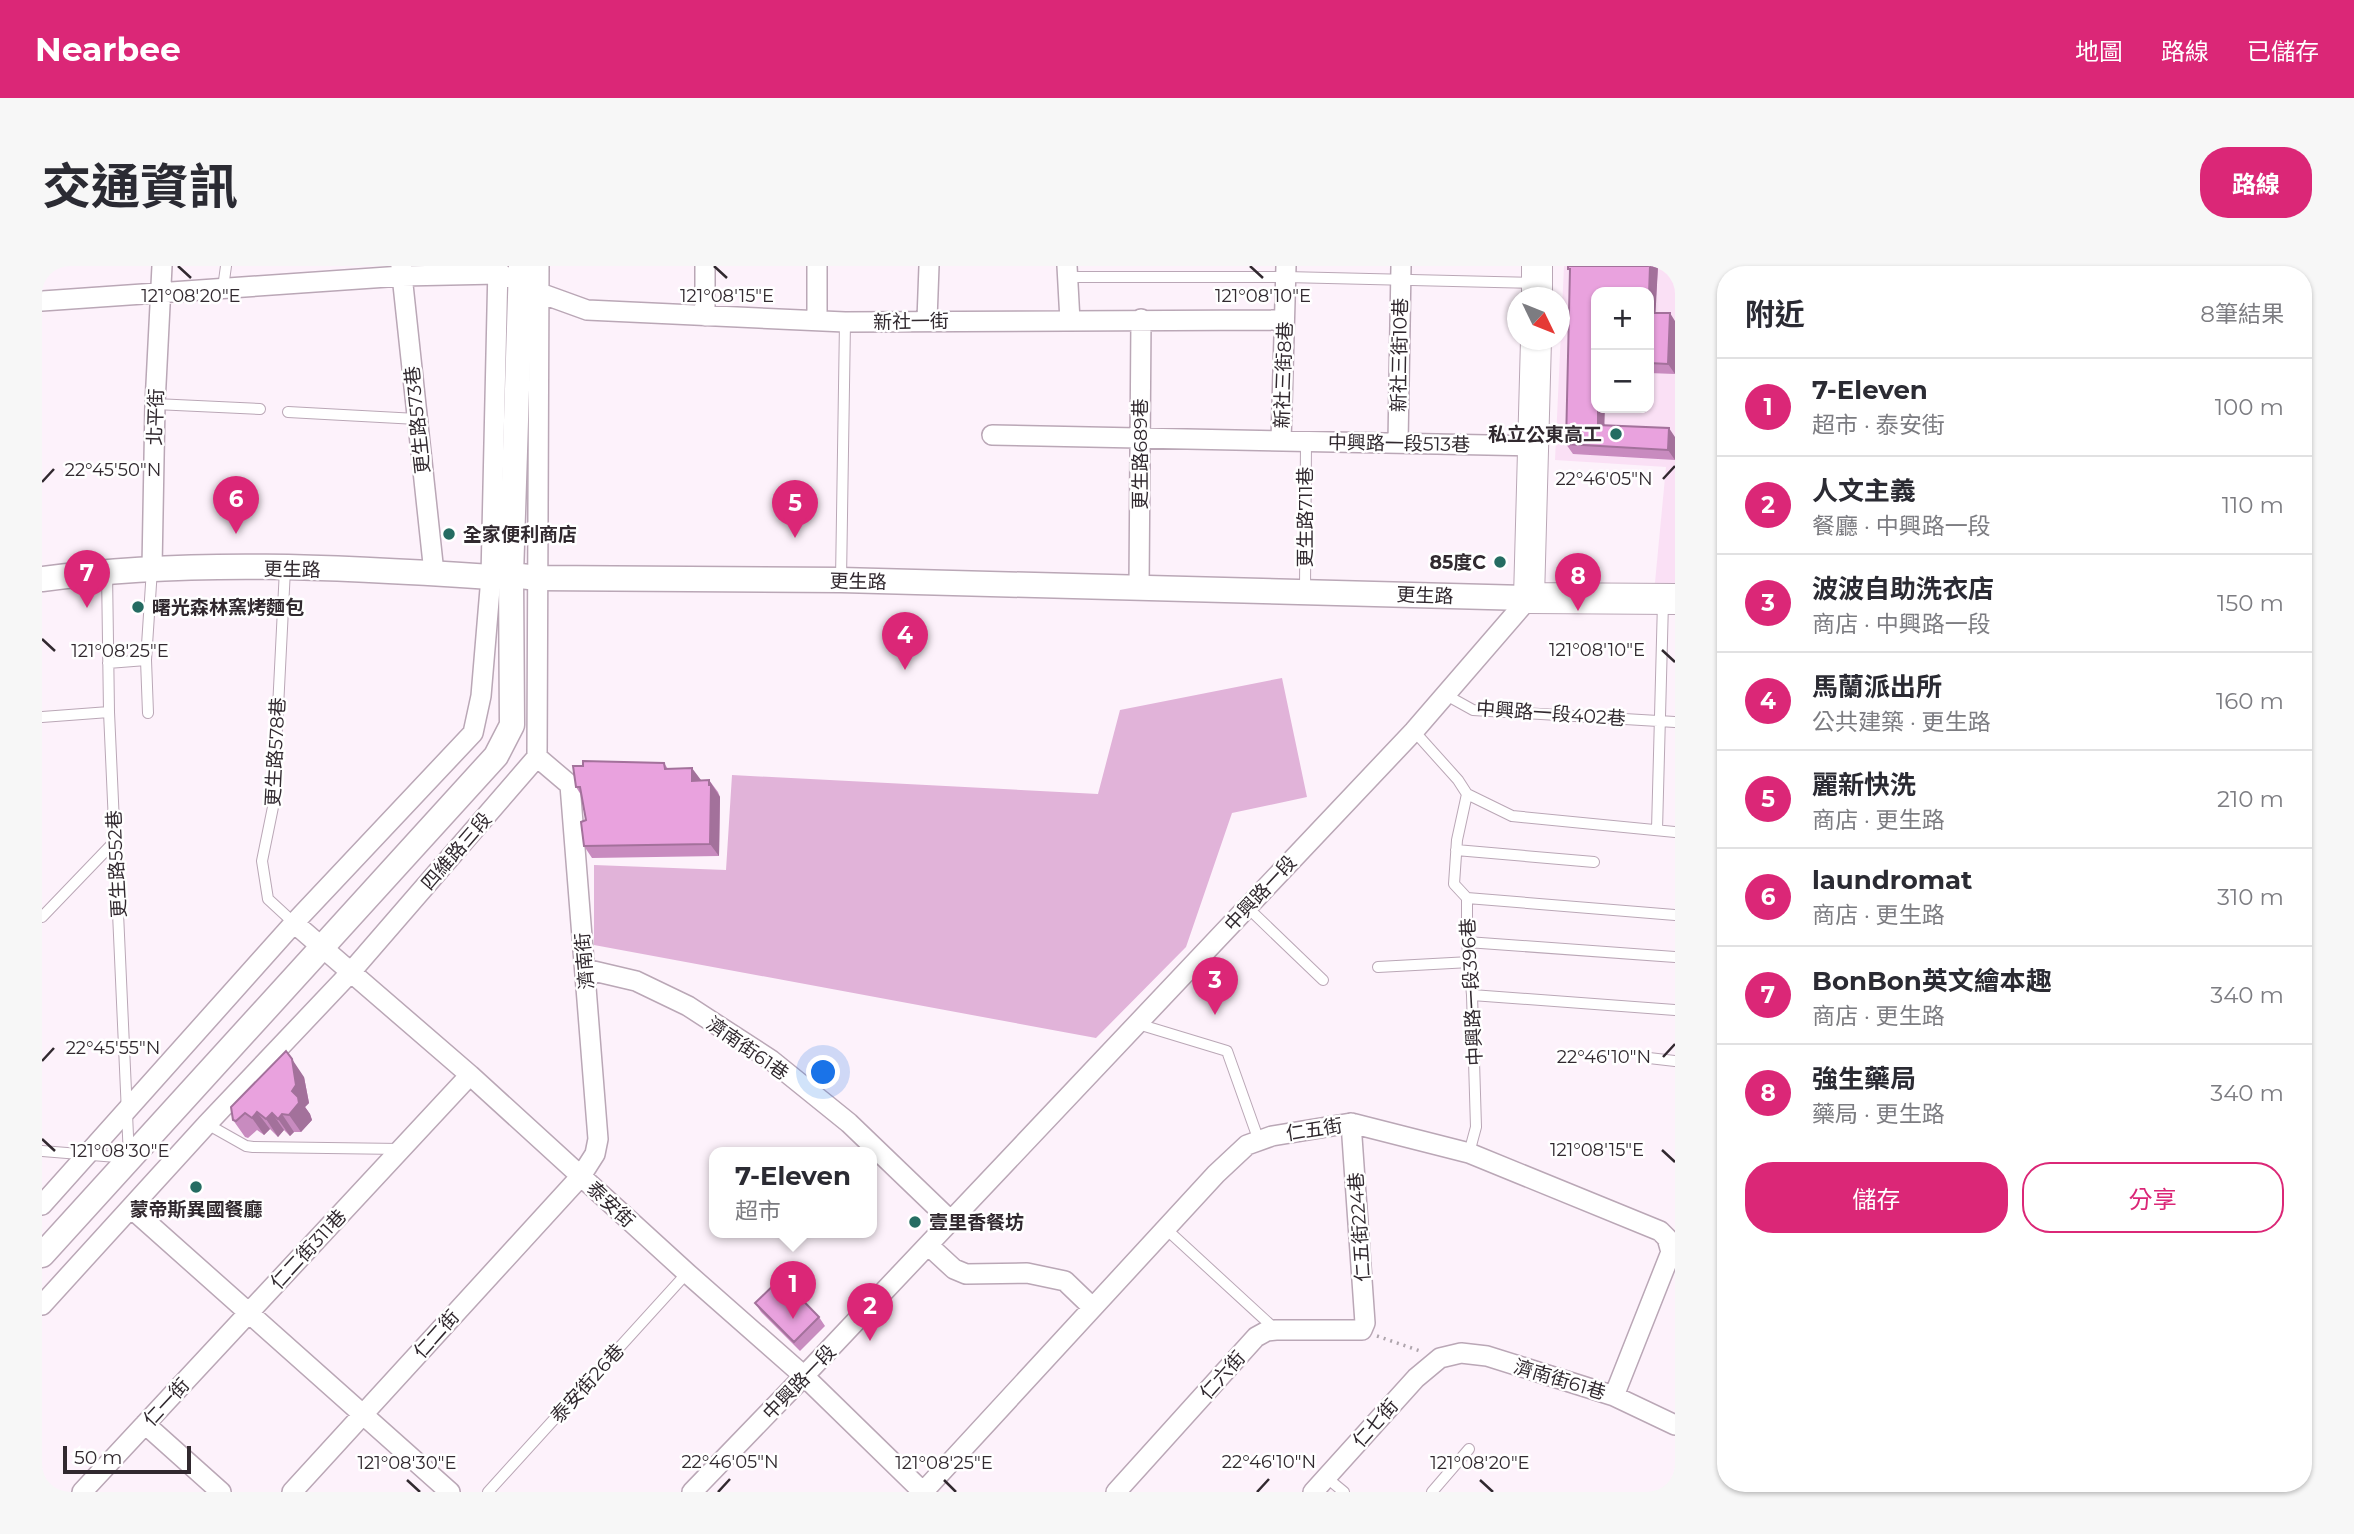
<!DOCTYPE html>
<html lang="zh-TW">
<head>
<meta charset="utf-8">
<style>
	:root { --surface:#fff; --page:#f7f7f7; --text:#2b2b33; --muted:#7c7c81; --line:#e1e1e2; --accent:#db2777 }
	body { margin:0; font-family:Montserrat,"Noto Sans TC",sans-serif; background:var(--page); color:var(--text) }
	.controls { position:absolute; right:21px; top:21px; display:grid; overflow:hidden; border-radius:14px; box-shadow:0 2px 5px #0004 }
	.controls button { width:63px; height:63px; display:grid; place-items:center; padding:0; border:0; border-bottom:2px solid var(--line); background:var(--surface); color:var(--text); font:35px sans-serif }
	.compass { position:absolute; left:1465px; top:21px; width:63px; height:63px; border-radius:50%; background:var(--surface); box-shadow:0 2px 5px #0004; rotate:133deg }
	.scale { position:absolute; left:21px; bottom:18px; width:128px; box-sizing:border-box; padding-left:7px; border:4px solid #31292f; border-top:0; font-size:19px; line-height:24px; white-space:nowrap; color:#31292f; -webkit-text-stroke:5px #fff; paint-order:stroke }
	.you { position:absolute; left:782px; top:807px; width:24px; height:24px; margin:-18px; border:5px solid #fff; border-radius:50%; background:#1a73e8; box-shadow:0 0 0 10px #1a73e833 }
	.badge { display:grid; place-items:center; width:46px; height:46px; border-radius:50%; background:var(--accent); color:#fff; font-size:23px; font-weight:700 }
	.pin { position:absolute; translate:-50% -58px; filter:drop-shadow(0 2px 4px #0008) }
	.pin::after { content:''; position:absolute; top:37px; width:24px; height:21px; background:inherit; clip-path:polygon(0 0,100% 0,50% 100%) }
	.popup { position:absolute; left:667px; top:881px; width:168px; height:91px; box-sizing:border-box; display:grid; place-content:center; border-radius:14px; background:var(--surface); filter:drop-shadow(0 2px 5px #0005); font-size:23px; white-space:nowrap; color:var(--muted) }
	.popup b { font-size:26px; color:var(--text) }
	.popup::after { content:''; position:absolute; left:50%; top:100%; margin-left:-14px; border:14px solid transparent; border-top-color:var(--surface) }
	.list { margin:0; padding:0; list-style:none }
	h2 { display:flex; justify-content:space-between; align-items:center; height:91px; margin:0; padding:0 28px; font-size:30px }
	h2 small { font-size:23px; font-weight:400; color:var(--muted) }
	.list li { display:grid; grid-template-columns:46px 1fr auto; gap:21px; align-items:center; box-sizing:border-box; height:98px; padding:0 28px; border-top:2px solid var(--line) }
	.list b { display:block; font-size:26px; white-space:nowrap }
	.list p { margin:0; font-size:23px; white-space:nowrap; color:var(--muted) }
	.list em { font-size:23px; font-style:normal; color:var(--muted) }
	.actions { display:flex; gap:14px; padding:21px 28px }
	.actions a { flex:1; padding:16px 0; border:2px solid var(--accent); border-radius:28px; text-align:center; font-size:24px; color:var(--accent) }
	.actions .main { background:var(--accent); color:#fff }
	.map { position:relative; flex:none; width:1633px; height:1226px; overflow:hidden; border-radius:28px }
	header { display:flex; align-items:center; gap:42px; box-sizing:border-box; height:98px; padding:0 35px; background:var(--accent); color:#fff }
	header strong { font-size:33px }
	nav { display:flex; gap:38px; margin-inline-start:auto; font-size:24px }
	.intro { display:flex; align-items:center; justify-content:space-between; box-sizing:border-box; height:168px; padding:0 42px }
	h1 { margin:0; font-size:49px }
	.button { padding:18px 32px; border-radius:28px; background:var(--accent); color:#fff; font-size:24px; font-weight:700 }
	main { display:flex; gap:42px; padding:0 42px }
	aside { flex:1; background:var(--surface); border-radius:28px; box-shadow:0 2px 5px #0004 }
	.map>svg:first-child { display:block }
</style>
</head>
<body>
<header>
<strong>Nearbee</strong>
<nav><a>地圖</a><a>路線</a><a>已儲存</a></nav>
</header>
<div class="intro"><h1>交通資訊</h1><a class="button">路線</a></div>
<main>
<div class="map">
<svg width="1633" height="1226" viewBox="0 0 1633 1226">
	<rect width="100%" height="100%" fill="#fdf2fb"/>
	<path fill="#fae0f5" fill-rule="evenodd" d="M1522 0H1633V327H1612L1624 201 1513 194ZM1554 26H1607V142H1554Z"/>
	<path fill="#e1b3d9" d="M1240 412 1265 531 1190 547 1144 681 1054 772 552 679V599L684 604 690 509 1056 528 1078 444Z"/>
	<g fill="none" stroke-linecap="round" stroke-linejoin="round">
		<g stroke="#baa7b6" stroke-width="12">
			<path id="service" d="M1025 11H1244L1491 17
				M181 22 184 0
				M113 138 218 143
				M246 146 375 153
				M243 303 231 541 220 595 226 633 252 657
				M799 314 803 56
				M1263 325 1264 175
				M66 397 104 394
				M1404 429 1431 444 1633 456
				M106 447 104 394 110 303
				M0 451 67 446
				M1372 465 1416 514 1425 528 1415 574 1412 618 1425 632V676L1430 729 1434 861 1427 887
				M1425 528 1470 550 1633 566
				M1615 564 1621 336
				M1414 584 1552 596
				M1425 632 1633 649
				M1205 641 1281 714
				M0 651 73 575
				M1425 676 1633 691
				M1336 701 1428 696
				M1430 729 1633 744
				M1096 758 1185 785 1217 875
				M1607 792 1633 795
				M165 858 204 880 211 881 359 883
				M0 885 87 892 67 446 65 306
				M1123 962 1234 1064
				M1285 1212 1302 1226
				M446 1226 645 1007
				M1390 1226 1427 1183"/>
		</g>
		<g stroke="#baa7b6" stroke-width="22">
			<path id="minor" d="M359 0 392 307
				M663 0V50
				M775 0V53
				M1025 0 1028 55
				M0 35 360 10 456 8 479 15 498 27 545 44 803 56 1242 54
				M885 54 887 0
				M950 169 1492 180
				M1239 175 1244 0
				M1356 177 1359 0
				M110 302 113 138 120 0
				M1097 323 1099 53
				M252 657 428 809 645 1007 762 1110 881 1226 1174 908 1205 879 1230 870 1309 857 1427 887 1618 965 1625 972 1629 986 1572 1130
				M543 703 594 715 646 740 729 794 807 857 909 955
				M0 939 252 657 431 467 439 430 449 311 456 0
				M89 942 408 1226
				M886 979 912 1003 924 1008 985 1007 1023 1015 1050 1041
				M0 1039 165 858 308 707 495 491 497 0
				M103 1158 179 1226
				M40 1226 428 809
				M250 1226 539 910 553 888 556 873 528 519 495 491
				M650 1226 762 1110 1372 465 1487 332
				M1074 1226 1214 1071 1225 1065 1234 1064H1320L1323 1057 1309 857
				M1271 1226 1374 1112 1398 1092 1419 1087 1445 1090 1572 1130 1633 1159"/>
		</g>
		<g stroke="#baa7b6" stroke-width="27">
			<path id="tertiary" d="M0 313C148 293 300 301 449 311L469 309 496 312 799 314 1487 332
				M0 989 454 490 470 459 469 309 479 0"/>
		</g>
		<g stroke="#baa7b6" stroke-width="32">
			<path id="primary" d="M1495 32V0
				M1494 74 1487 332 1633 333"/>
		</g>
		<path stroke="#afa5ad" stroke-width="3.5" stroke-dasharray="2 5" stroke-linecap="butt" d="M1335 1070 1381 1086"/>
		<use href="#service" stroke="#fff" stroke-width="10"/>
		<use href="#minor" stroke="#fff" stroke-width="19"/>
		<use href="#tertiary" stroke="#fff" stroke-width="24"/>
		<use href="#primary" stroke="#fff" stroke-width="30"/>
	</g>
	<path fill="#c88bbf" d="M1525 0H1616L1613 47 1633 108 1607 107V26H1554V142L1563 159 1627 162 1633 194 1531 188 1524 178 1528 7Z
		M622 497 626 503 659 514H667L676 526 678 531 677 590 550 592 542 580 544 554 539 529 534 521Z
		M262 811 267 837 263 841 268 848 270 854 259 866H252L248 870 242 864 236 871 228 863 222 869 215 864 206 872 203 871 191 854Z
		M713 1037 777 1051 783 1060 758 1085 719 1046Z"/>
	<path fill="#a3719b" d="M1608 0H1616L1613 57 1607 48Z
		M1628 47 1633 55V108L1626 98Z
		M1556 142H1563L1562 169 1556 159Z
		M1627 162 1633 171V194L1626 184Z
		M650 502 659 514 650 515Z
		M667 514 678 531 677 590 668 578Z
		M250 793 262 811 267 837 263 841 268 848 270 854 259 866 247 849 250 825Z
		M215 846 228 863 222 869 210 852Z
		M230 847 242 864 236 871 224 853Z
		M240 848 252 866 248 870 236 853Z"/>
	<path fill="#e9a2de" stroke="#a3719b" stroke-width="2" d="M1526 0H1608L1607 29V26H1554V142H1556V159L1627 162 1626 184 1524 178 1528 3H1526Z
		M1607 47H1628L1626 98 1607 97Z
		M541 495 622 497 623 503 650 502V515L667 514V519H669L668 578 542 580 539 556 544 554 538 521H534L531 500H541Z
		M244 785 250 793 254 819 250 825 256 831 257 837 247 849 240 848 236 853 230 847 224 853 215 846 210 852 203 847 194 855 191 854 189 841Z
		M739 1012 777 1051 752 1076 713 1037Z"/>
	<path fill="none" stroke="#31292f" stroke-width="2.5" d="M136 0 149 12M672 0 685 12M1208 0 1221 12M1621 213 1633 200M0 216 12 203M0 373 13 385M1620 384 1633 396M1621 791 1633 778M0 795 12 782M0 873 13 885M1620 884 1633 896M365 1214 378 1226M902 1214 914 1226M1438 1214 1451 1226M676 1226 688 1213M1215 1226 1227 1213"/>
	<g fill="#256c62" stroke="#fff" stroke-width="2.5">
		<circle cx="1574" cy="168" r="7"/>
		<circle cx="407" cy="268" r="7"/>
		<circle cx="1458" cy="296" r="7"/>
		<circle cx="96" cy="341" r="7"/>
		<circle cx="154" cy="921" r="7"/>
		<circle cx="873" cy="956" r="7"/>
	</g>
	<g text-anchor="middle" stroke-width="5" stroke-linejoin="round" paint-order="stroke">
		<g font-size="19" fill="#31292f" stroke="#fff">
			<text transform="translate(869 55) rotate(-1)" y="7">新社一街</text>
			<text transform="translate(1357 89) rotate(-89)" y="7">新社三街10巷</text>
			<text transform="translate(1241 109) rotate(-88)" y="7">新社三街8巷</text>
			<text transform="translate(113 151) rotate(-88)" y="7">北平街</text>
			<text transform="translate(375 154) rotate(-96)" y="7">更生路573巷</text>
			<text transform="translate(1357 177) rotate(1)" y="7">中興路一段513巷</text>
			<text transform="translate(1098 188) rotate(-90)" y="7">更生路689巷</text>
			<text transform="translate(1263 251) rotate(-90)" y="7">更生路711巷</text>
			<text transform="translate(250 303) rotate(1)" y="7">更生路</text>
			<text transform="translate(816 315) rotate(1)" y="7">更生路</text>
			<text transform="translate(1383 329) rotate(2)" y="7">更生路</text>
			<text transform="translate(1509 447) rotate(4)" y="7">中興路一段402巷</text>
			<text transform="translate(233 486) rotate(-87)" y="7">更生路578巷</text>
			<text transform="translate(414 585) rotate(-49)" y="7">四維路三段</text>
			<text transform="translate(74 598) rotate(-93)" y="7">更生路552巷</text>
			<text transform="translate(1218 627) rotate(-47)" y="7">中興路一段</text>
			<text transform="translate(542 695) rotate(-95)" y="7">濟南街</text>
			<text transform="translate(1429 726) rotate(-93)" y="7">中興路一段396巷</text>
			<text transform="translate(706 782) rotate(35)" y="7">濟南街61巷</text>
			<text transform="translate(1272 863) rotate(-9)" y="7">仁五街</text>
			<text transform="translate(569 938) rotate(43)" y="7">泰安街</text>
			<text transform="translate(1317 961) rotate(-94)" y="7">仁五街224巷</text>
			<text transform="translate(266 983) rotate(-47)" y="7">仁二街311巷</text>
			<text transform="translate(394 1068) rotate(-48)" y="7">仁二街</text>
			<text transform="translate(1180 1109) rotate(-48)" y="7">仁六街</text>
			<text transform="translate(1518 1113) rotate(17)" y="7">濟南街61巷</text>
			<text transform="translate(757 1116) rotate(-46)" y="7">中興路一段</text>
			<text transform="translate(545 1117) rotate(-48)" y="7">泰安街26巷</text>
			<text transform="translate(124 1136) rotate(-47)" y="7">仁一街</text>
			<text transform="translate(1333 1157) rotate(-48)" y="7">仁七街</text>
		</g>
		<g font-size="19" font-weight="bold" fill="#31292f" stroke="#fff" text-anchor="start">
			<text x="1560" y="175" text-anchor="end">私立公東高工</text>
			<text x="421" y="275">全家便利商店</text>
			<text x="1444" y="303" text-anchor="end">85度C</text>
			<text x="110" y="348">曙光森林窯烤麵包</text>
			<text x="154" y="950" text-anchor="middle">蒙帝斯異國餐廳</text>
			<text x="887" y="963">壹里香餐坊</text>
		</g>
	</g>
	<g font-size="18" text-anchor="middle" fill="#31292f" stroke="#fff" stroke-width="5" stroke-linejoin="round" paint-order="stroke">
		<text x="149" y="36">121°08'20"E</text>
		<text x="685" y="36">121°08'15"E</text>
		<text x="1221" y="36">121°08'10"E</text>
		<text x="71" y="210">22°45'50"N</text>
		<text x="1562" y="219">22°46'05"N</text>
		<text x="1555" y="390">121°08'10"E</text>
		<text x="78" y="391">121°08'25"E</text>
		<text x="71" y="788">22°45'55"N</text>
		<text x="1562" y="797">22°46'10"N</text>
		<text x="1555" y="890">121°08'15"E</text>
		<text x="78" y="891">121°08'30"E</text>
		<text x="688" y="1202">22°46'05"N</text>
		<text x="1227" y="1202">22°46'10"N</text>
		<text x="365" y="1203">121°08'30"E</text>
		<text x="902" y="1203">121°08'25"E</text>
		<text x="1438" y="1203">121°08'20"E</text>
	</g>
</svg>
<div class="controls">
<button>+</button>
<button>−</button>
</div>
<svg class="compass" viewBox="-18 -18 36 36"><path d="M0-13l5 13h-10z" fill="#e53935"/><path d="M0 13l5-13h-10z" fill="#7c7c81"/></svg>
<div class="scale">50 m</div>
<div class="you"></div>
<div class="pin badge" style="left:751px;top:1053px">1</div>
<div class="popup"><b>7-Eleven</b>超市</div>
<div class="pin badge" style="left:828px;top:1075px">2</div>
<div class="pin badge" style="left:1173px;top:749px">3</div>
<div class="pin badge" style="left:863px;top:404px">4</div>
<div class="pin badge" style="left:753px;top:272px">5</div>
<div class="pin badge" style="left:194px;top:268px">6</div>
<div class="pin badge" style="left:45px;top:342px">7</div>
<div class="pin badge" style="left:1536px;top:345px">8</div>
</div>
<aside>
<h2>附近<small>8筆結果</small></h2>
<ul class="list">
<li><span class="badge">1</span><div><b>7-Eleven</b><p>超市 · 泰安街</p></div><em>100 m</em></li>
<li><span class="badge">2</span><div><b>人文主義</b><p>餐廳 · 中興路一段</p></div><em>110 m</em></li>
<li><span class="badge">3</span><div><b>波波自助洗衣店</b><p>商店 · 中興路一段</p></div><em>150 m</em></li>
<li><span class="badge">4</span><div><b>馬蘭派出所</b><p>公共建築 · 更生路</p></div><em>160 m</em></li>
<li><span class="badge">5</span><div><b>麗新快洗</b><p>商店 · 更生路</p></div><em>210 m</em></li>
<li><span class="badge">6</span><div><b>laundromat</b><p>商店 · 更生路</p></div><em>310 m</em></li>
<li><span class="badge">7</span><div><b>BonBon英文繪本趣</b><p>商店 · 更生路</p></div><em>340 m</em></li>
<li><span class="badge">8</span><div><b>強生藥局</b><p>藥局 · 更生路</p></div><em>340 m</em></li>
</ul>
<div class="actions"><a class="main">儲存</a><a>分享</a></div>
</aside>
</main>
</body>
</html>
